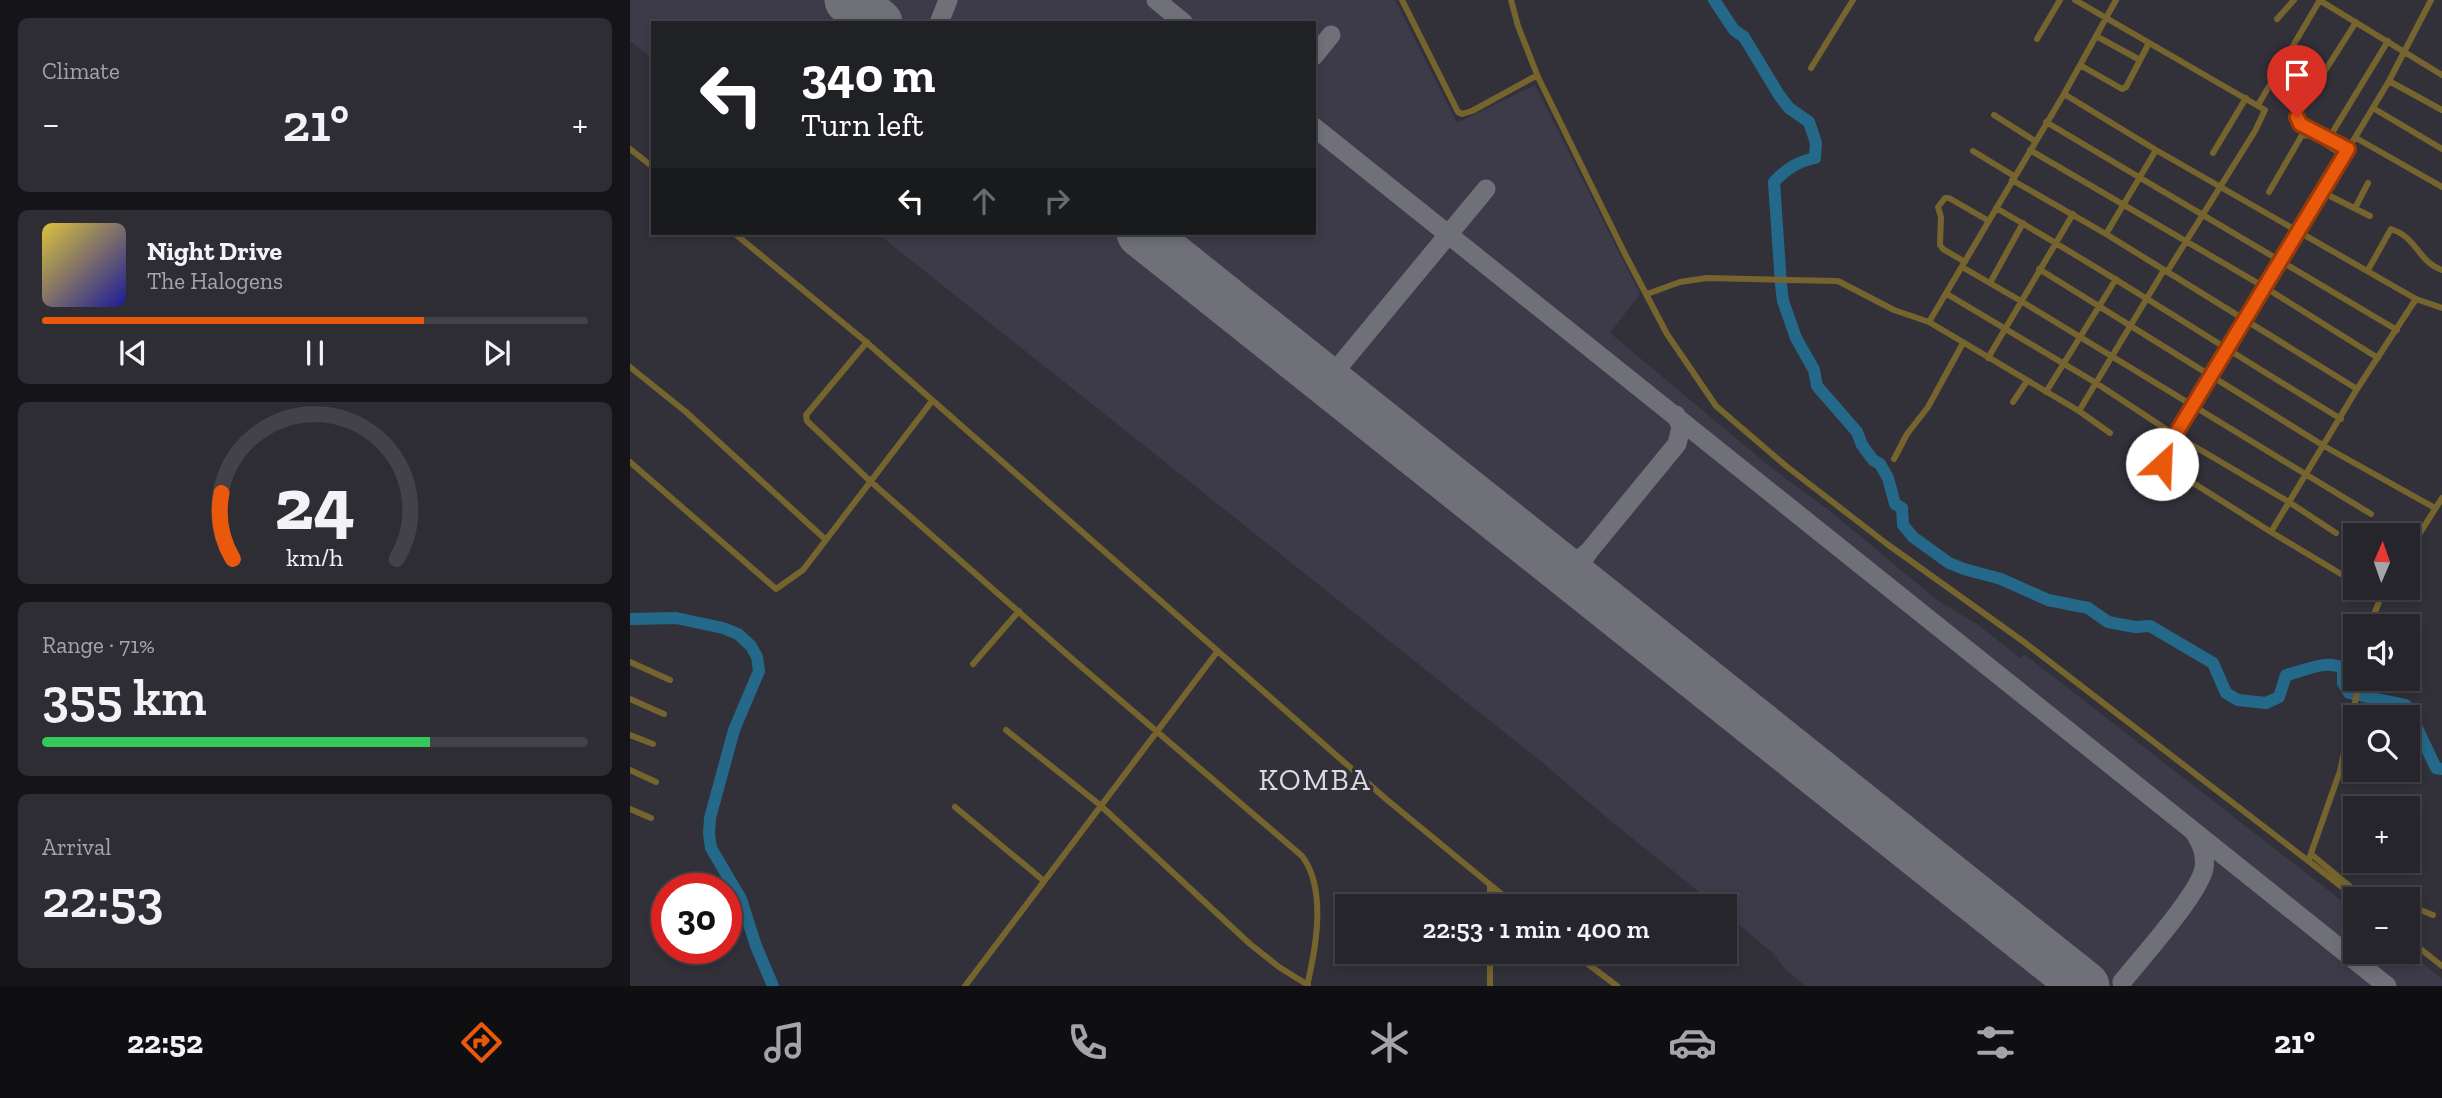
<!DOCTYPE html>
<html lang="en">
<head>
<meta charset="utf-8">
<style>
  :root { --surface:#26252c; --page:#2e2d34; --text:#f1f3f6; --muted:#a4a5a9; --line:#424248; --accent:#ea580c }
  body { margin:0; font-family:"Zilla Slab",serif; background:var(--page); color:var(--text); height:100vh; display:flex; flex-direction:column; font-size:26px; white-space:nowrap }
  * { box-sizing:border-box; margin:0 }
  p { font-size:23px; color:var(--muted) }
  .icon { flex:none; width:38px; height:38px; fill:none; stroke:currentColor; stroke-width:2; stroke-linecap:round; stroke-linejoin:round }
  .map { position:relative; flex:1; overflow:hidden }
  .drawer { display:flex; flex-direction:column; gap:18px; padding:18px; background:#151418; width:630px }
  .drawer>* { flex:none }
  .guide { position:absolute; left:21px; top:21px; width:665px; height:214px; border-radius:0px; box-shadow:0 4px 10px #0003,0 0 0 2px var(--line); background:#202124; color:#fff; overflow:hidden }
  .needle { width:46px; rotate:2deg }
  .buttons { position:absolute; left:1713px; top:523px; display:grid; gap:14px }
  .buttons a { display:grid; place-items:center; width:77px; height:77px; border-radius:0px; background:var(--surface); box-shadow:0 4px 10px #0003,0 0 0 2px var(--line); font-size:35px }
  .speed { position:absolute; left:21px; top:873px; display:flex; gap:14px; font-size:35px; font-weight:700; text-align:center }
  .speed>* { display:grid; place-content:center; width:91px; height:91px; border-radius:50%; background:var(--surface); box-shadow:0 4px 10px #0003,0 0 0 2px var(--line); line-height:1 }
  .speed .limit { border:10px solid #d22; background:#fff; color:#111 }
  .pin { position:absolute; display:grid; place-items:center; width:60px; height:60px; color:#fff; margin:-72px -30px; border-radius:50% 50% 50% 0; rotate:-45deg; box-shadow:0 0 7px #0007 }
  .pin .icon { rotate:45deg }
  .me { position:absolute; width:77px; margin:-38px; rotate:25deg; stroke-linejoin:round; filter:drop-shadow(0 0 5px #0008) }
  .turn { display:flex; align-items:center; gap:24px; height:147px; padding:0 35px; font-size:32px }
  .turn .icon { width:91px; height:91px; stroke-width:2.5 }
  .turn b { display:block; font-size:49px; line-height:60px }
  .lanes { display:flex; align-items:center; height:66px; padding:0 35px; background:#0003; justify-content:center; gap:35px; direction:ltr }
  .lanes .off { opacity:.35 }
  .big { font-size:52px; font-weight:600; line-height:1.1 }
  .drawer .widget { flex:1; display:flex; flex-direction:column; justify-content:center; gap:10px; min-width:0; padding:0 24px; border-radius:10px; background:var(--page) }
  .drawer .dial { align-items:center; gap:0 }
  .dial svg { height:182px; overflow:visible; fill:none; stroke:var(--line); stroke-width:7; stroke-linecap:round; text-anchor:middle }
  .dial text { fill:var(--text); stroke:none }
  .song { display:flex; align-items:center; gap:21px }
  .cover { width:84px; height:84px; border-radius:10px; background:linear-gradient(135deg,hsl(50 70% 55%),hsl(240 70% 35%)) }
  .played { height:7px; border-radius:4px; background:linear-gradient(90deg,var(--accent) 70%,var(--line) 70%) }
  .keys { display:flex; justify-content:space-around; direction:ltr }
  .heat { display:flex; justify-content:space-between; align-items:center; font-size:38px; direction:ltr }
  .charge { height:10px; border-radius:5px; background:linear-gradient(90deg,#34c759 71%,var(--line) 0) }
  .trip { position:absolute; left:705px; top:894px; width:402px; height:70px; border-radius:0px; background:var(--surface); box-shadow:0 4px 10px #0003,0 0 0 2px var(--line); font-weight:600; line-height:70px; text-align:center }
  .tab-bar { display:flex; height:112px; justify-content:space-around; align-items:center; background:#0f0f12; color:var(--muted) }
  .tab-bar .icon { width:49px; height:49px }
  .tab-bar .on { color:var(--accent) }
  .tab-bar b { font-size:32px; color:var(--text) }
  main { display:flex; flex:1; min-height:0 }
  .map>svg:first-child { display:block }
  .built { fill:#3d3b49 }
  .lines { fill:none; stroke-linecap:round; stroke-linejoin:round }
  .river { stroke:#24698a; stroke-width:12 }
  .taxiway { stroke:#707078; stroke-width:19 }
  .runway { stroke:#707078; stroke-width:49 }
  .minor { stroke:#76642f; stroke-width:6 }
  .route-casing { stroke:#983908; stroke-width:18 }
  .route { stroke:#ea580c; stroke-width:12 }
  .labels { text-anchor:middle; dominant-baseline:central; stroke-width:7; stroke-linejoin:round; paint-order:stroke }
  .quarter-label { font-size:30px; letter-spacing:2px; fill:#dbdae5; stroke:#32313a }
</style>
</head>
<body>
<main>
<section class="drawer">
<div class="widget"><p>Climate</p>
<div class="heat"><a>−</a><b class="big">21°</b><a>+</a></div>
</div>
<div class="widget">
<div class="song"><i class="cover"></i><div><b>Night Drive</b><p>The Halogens</p></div></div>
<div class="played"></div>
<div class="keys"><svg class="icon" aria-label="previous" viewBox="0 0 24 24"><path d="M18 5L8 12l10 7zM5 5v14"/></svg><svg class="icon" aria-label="pause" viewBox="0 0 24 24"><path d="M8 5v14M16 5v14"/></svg><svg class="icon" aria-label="next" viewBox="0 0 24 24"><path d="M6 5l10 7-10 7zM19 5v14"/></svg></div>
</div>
<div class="widget dial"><svg viewBox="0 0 100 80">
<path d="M14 69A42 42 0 1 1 86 69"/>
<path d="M14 69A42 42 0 0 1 9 40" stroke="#ea580c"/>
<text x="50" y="56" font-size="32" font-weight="700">24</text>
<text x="50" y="72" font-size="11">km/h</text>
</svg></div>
<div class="widget"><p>Range · 71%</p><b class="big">355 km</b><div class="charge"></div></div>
<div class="widget"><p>Arrival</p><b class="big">22:53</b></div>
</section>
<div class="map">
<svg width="1812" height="986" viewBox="0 0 1812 986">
  <rect width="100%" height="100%" fill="#32313a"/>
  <path class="built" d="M0,0H765L827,123L905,85L1010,294L980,333L1139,466L1200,511L1307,600L1347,624L1390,658L1394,654L1725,911L1726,952H1778L1812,979V986H1175L1154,968L1144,954L1096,914V906H1087L976,817L913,763L247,233H684V23H23V59L0,41Z"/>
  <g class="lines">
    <path class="river" d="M1084,0L1104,30L1114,37L1149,95L1159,108L1179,122L1186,143L1185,158C1167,162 1156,169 1144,182L1151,285L1153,301L1166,338L1184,370L1187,386L1227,432L1232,445L1243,460L1250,464L1258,478L1265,504L1272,508L1273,525L1283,537L1319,563L1334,569L1371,579L1418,600L1458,608L1478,622L1505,627L1520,626L1583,663L1596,693L1608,700L1636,703L1649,697L1656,675C1675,671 1695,659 1713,668V683L1719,693L1776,705L1806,768L1812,769
      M0,619L46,618L93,628L108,634L121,646L127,657L129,671L104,730L80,818L79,834L81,848L111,899L126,946L143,986"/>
    <path class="taxiway" d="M526,0L554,23
      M309,23L318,0
      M684,56L701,35
      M684,127L1757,986
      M513,233L526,236L537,233
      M542,233L540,242L548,262
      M697,381L856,189
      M900,543C922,559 937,574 960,550C944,571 951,580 967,597
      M960,550L1047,444L1051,427L1046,415
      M1492,982C1511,958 1570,893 1574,868C1576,855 1571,842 1564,832
      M1454,985L1456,986"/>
    <path class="runway" d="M219,0L248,23
      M511,233L1455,986"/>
    <path class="minor" d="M772,0L828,112L832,114L842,111L904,77H908
      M881,0L888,26L908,77L996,256L1037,334L1086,406L1156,466L1257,544L1394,642L1729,900
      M1445,0L1635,110L1625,131L1537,272
      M1689,0L1812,75
      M1647,19L1664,0
      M1466,36L1510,60
      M1407,39L1430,0
      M1450,65L1492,89L1496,87L1519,43
      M1181,68L1223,0
      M1759,81L1812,110
      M1434,94L1526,150L1786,299L1727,389L1641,532
      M1628,105L1690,0
      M1743,108L1812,149
      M1364,115L1405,141
      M1416,122L1767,330
      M1699,138L1758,41
      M1726,138L1812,187
      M0,149L23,167
      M1718,149L1670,124L1667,115L1726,22
      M1400,150L1636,288L1748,358
      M1343,151L1384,176
      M1583,153L1616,98
      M1382,180L1476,234L1727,389
      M1639,192L1672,135L1683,136L1714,156
      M1692,192L1740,216
      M1366,208C1483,275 1595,349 1711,419
      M1725,208L1738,183
      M104,233L235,341L756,799L886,906
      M1476,234L1526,150
      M1335,262L1313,249L1310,245L1311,217L1308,207L1315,198H1319L1359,221
      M1332,267L1391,301L1741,514
      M1409,269L1694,446L1805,508
      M1738,270L1761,229C1787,237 1789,263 1812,270
      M1360,283L1393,223
      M1017,294L1050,282L1077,278L1208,281L1264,310L1299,322L1449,411L1480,433
      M1317,294L1466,383L1545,435L1659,502L1706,533
      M1786,299L1812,308
      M1299,322L1434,94L1486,0
      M237,342L176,415L177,421L240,481L440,657L672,856C697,889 686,948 677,986
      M1358,358L1443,214
      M0,367L56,412L196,540
      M1416,392L1486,279
      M1383,402L1397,381
      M1449,411L1534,270
      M1264,459L1277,434L1298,407L1333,343
      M0,462L146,589L173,570L302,401
      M1778,552L1812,498
      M1726,583L1641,532L1530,462L1759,81L1801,0
      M1735,588L1750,597
      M1739,626L1755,588
      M0,662L40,680
      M343,664L389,611
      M0,699L34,714
      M376,730L470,805L620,944L649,967L678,985
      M0,735L23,744
      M0,770L26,782
      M325,807L414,881
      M0,809L21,818
      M1681,854L1734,898L1764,900
      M1679,859L1710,771L1730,679
      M860,885V906
      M1778,905L1803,915
      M1778,939L1812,966
      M942,952L987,986
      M335,986L587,652
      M860,986V952"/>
  </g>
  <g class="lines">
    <defs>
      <path id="route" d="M1532,464L1530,461L1545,435L1718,149L1670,124L1667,117"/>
    </defs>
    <use href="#route" class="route-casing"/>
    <use href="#route" class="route"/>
  </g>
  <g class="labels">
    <g class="quarter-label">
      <text x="685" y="780">KOMBA</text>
    </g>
  </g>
</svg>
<div class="buttons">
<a><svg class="needle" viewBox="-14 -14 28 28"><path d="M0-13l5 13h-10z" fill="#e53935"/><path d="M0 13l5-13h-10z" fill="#a4a5a9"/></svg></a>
<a><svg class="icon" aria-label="sound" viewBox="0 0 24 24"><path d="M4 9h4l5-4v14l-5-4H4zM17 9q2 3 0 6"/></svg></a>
<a><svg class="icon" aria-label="search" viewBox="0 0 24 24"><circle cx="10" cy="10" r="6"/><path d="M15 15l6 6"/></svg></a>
<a>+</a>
<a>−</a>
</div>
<div class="speed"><div class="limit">30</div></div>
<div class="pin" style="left:1667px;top:117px;background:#d93025"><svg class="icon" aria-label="arrive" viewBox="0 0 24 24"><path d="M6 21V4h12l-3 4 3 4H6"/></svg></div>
<svg class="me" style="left:1532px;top:464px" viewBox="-20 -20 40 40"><circle r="19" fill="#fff"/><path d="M0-13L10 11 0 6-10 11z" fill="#ea580c"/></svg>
<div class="trip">22:53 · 1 min · 400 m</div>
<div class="guide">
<div class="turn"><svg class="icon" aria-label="left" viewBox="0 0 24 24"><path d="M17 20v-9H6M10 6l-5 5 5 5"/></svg><div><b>340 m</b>Turn left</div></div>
<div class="lanes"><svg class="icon" aria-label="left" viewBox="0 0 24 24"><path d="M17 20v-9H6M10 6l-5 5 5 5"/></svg><svg class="icon off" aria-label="ahead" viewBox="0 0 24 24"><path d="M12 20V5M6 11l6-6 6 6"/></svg><svg class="icon off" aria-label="right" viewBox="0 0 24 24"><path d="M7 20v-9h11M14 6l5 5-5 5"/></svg></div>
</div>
</div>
</main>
<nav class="tab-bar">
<b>22:52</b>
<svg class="icon on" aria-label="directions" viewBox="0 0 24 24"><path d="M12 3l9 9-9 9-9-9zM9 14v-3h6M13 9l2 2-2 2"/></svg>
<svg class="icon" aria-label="music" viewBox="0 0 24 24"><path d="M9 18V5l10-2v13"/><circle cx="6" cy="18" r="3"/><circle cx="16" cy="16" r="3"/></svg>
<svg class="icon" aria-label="phone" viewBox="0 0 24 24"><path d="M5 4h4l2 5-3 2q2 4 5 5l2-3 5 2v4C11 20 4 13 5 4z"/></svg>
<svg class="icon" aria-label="climate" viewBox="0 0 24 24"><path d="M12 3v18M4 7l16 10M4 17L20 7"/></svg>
<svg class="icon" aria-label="car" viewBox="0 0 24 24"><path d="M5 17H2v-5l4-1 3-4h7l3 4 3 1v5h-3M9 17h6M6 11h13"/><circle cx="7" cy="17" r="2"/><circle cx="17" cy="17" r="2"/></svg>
<svg class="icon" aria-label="filters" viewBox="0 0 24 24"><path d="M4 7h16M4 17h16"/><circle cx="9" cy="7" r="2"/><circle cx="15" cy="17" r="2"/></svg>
<b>21°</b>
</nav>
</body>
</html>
